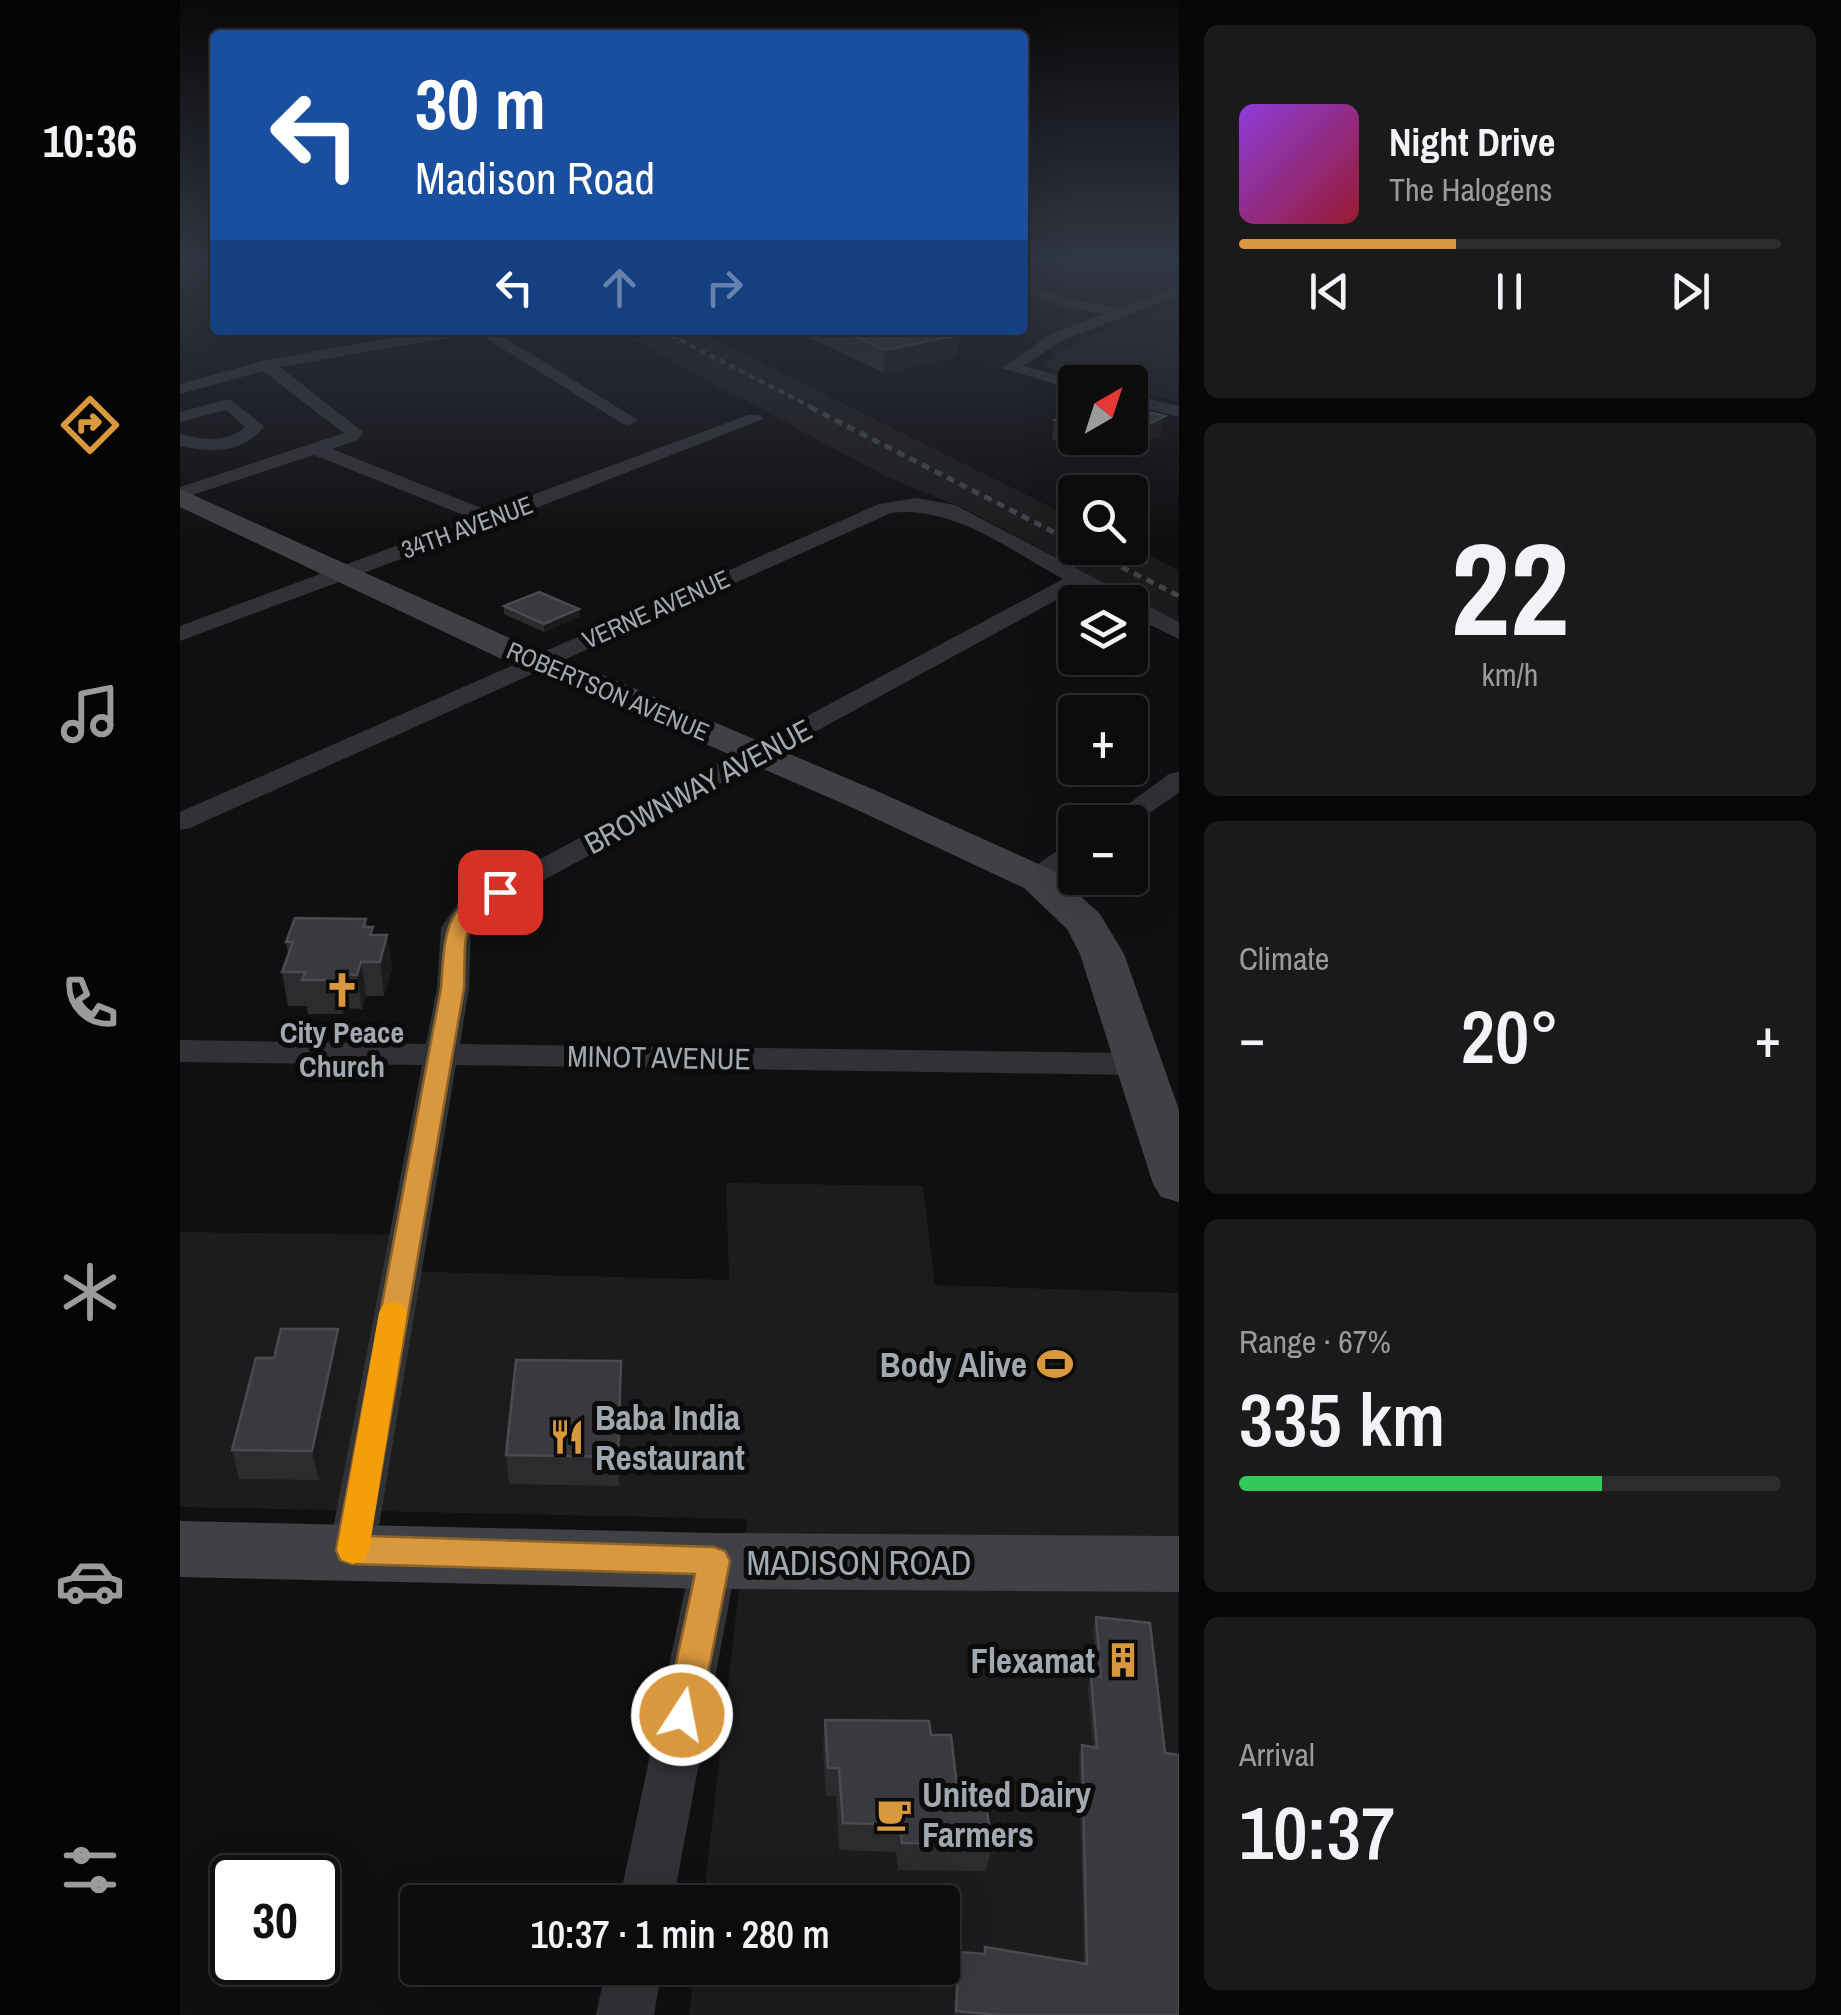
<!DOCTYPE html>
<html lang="en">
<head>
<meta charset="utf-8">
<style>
  :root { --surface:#0c0c0d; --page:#1a1a1b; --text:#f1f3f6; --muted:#9a9b9d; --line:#2c2c2e; --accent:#da983e }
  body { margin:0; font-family:"Archivo Narrow",sans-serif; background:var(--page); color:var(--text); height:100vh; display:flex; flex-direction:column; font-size:38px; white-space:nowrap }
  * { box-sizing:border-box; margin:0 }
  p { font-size:32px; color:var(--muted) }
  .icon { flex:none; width:55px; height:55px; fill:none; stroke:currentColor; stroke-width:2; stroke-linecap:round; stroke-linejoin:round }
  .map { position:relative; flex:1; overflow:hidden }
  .details { display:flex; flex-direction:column; gap:25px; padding:25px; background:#070707; width:662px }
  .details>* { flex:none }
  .banner { position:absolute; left:30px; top:30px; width:818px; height:305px; border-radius:10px; box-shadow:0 10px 40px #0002,0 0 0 2px var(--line); background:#1a4fa0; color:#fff; overflow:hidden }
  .needle { width:65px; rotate:39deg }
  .tools { position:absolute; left:878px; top:365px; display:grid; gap:20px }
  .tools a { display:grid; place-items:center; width:90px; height:90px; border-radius:10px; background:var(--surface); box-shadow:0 10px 40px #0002,0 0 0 2px var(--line); font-size:50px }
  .speed { position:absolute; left:30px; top:1855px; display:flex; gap:20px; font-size:50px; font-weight:700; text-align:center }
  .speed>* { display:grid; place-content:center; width:130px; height:130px; border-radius:50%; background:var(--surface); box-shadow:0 10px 40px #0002,0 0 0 2px var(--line); line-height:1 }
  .speed .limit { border:5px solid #111; border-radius:15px; background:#fff; color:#111 }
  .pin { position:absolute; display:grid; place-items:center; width:85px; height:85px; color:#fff; margin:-42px; border-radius:20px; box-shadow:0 5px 15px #0006 }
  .me { position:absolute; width:110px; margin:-55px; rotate:11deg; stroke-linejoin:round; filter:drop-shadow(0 0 8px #0008) }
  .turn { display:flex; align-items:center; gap:35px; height:210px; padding:0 40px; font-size:45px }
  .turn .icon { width:130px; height:130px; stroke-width:2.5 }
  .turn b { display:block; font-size:70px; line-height:85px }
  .lanes { display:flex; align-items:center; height:95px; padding:0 40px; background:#0003; justify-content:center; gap:50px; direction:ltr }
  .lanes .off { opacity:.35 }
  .big { font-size:75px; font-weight:600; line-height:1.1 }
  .details .card { flex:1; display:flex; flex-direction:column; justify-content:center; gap:15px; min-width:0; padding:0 35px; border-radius:15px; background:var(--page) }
  .details .dial { align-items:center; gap:0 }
  .dial b { font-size:130px; line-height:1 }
  .song { display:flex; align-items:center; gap:30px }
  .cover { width:120px; height:120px; border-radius:15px; background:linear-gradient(135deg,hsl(270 70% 55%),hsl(350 70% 35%)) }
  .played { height:10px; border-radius:5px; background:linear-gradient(90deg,var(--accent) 40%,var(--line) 40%) }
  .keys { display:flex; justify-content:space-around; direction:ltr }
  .heat { display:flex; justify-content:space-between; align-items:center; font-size:55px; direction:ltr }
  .charge { height:15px; border-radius:8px; background:linear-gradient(90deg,#34c759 67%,var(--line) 0) }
  .trip { position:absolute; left:220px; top:1885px; width:560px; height:100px; border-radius:10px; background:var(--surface); box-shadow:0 10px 40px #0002,0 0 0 2px var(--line); font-weight:600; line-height:100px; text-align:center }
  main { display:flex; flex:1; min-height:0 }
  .tab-bar { display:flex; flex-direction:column; width:180px; justify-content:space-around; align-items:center; background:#050505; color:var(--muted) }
  .tab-bar .icon { width:70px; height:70px }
  .tab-bar .active { color:var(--accent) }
  .tab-bar b { font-size:45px; color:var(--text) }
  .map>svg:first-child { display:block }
  .built { fill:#1c1c1d }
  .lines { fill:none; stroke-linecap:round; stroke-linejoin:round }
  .street { fill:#313235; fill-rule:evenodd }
  .secondary { fill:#3f4145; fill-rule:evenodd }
  .rail-far1 { stroke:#44464a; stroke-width:4; stroke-dasharray:6 5; stroke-linecap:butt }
  .rail { stroke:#44464a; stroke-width:5; stroke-dasharray:8 6; stroke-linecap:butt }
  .wall { fill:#2c2c2f }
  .shaded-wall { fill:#1b1b1d }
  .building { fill:#393a3d; stroke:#494b4f; stroke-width:2.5 }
  .route { fill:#da983e; stroke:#8e6328; stroke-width:2.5 }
  .slow { fill:#f59e0b }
  .labels { text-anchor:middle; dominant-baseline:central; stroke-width:10; stroke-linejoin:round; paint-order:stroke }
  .far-street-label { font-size:25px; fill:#a2a8b0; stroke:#0b0b0c }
  .street-label { font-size:30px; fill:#a2a8b0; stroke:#0b0b0c }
  .poi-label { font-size:30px; font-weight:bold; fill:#a2a8b0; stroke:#0b0b0c }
  .near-poi-label { font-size:35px; font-weight:bold; fill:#a2a8b0; stroke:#0b0b0c; text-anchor:end }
  .near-street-label { font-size:35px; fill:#a2a8b0; stroke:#0b0b0c }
</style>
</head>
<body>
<main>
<nav class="tab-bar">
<b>10:36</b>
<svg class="icon active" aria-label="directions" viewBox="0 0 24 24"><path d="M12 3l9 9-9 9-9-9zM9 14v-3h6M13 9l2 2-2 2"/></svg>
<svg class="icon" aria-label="music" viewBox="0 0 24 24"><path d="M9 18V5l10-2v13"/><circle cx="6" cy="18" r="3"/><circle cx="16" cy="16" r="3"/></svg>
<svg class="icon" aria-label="phone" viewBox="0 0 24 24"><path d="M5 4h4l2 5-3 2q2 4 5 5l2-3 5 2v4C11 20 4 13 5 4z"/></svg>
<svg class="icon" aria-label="climate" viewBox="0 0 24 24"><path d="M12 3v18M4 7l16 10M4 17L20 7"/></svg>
<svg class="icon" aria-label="car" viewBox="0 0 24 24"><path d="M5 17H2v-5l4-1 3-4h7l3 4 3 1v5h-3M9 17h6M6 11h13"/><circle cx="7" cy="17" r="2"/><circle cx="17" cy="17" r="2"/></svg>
<svg class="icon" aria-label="filters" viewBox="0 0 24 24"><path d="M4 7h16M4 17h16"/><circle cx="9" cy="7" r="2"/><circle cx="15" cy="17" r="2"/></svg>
</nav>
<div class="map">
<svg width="999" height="2015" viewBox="0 0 999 2015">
  <rect width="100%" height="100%" fill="#101011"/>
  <path class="built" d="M998,303V402L950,389V382H924L860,366L899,341Z
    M435,330H515L895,519V548L950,546L998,570V622L785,509L705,476Z
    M546,1183L743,1186L755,1285L998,1293V2015H509L515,1968H762V1902H523L567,1519L0,1507V1232L223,1235L215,1271L549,1280Z"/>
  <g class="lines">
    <path class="street" d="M842,282L890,299L940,308L999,286V295L881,341L843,366L901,381L895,382V390L822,368L869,335L923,314L882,306L842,291Z
      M257,330H292L284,335L100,367L183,432L178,440L152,449L309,511L568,415H580L583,419L318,523L0,641V626L291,518L134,455L0,499V487L164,433L83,371L0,394V384L86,360Z
      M293,330H312L458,420L449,425L443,424Z
      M950,394L999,406V417L950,404Z
      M49,399L84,426C64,454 31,453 0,446V434C23,440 47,443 65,427L46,410L0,422V412Z
      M736,498L775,505L999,622V639L950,615V602H928L900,587L300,915L291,928L289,988L280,1044L957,1053L969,1056L974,1064L969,1072L957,1075L276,1065L195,1550L188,1564L172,1570L156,1564L149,1550L242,1065L0,1062V1040L246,1044L257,988L261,928L278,903L883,579C829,550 773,505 711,513L10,828L0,830V812L699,504Z
      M999,772V793L950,826V822H924L989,774Z
      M895,844V866L868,885H848L843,879C855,864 877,849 895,844Z
      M534,1541L550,1547L557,1561L493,1902H439L511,1561L518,1547Z
      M426,1968H482L474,2015H416Z"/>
    <path class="secondary" d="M0,489L369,656L411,670L697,791L872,870L920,914L944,954L999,1110V1202L981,1197L973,1184L900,954L887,929L844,888L671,807L387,684L345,670L0,507Z
      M0,1521L534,1533L999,1536V1592L534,1589L0,1577Z"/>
    <path class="rail-far1" d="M481,330L635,409"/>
    <path class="rail" d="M630,407L895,543
      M904,548L999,596"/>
  </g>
  <path class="wall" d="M612,330H767L779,335L777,357L703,372Z
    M895,411V438H950L981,435L937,457L872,439L875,420Z
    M324,606L399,609L400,617L364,632L324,614Z
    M186,919L187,927L194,935H207L212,969L204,996H186L182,1009L165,1008L163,1014H128L127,1006H108L102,972L108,955L106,942Z
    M94,1358H163L139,1480L59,1479L52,1450Z
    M442,1390L439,1486L329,1484L326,1455Z
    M916,1617L999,2015H774L777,1961L779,1952L803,1954L805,1947L904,1963L899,1756L902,1745L913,1747L908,1687L911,1676L917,1677L913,1627Z
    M645,1720L751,1735L779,1805L812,1844L806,1871L718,1870L716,1852L659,1850L656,1796H646L643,1748Z"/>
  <path class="shaded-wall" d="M779,335L777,357L703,372L705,350Z
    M985,416L981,435L937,457L940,438H950V433Z
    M399,609L400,617L364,632V624Z
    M207,935L212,969L204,996L200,962Z
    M181,962L186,996L182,1009L177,975Z
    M160,974L165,1008L163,1014L158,980Z
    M158,1329L163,1358L139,1480L132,1451Z
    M441,1361L442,1390L439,1486L438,1457Z"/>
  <path class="building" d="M660,330H766L779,335L705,350Z
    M950,407L985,416L950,433Z
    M895,411V425L875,420Z
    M359,592L399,609L364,624L324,606Z
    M115,918L186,919L183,927H193L190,935H207L200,962H181L177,975L160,974L158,980H122L125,972H102L113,942H106Z
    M101,1329H158L132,1451L52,1450L76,1358H94Z
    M336,1360L441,1361L438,1457L326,1455Z
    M916,1617L970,1623L985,1753L999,1755V2015H819L776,2011L779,1952L805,1954V1947L907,1964L902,1745L917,1748L911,1676L921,1677Z
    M645,1720L749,1721L751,1735H771L779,1805H806L812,1844L722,1843L720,1825L663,1823L659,1768H648Z"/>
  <linearGradient id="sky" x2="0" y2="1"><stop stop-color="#090909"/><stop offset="0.48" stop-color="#313743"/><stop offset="1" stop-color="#313743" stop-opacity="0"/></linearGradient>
  <rect width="999" height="540" fill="url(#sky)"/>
  <path class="route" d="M320,886L331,892L328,896C277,924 286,934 284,988L190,1536L534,1547L545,1551L550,1561L520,1715L515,1727L502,1732L490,1727L485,1715L515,1574L172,1564L160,1560L156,1550L261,988C265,937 262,901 320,886Z"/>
  <path class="slow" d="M213,1302L223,1305L227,1313L189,1550L185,1560L173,1564L162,1560L157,1550L199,1313L203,1305Z"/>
  <defs>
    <symbol id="church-bare" viewBox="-9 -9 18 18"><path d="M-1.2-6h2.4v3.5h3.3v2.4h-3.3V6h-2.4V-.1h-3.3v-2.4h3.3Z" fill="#da983e" stroke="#0b0b0c" stroke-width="2.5" paint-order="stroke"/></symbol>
    <symbol id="stadium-bare" viewBox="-9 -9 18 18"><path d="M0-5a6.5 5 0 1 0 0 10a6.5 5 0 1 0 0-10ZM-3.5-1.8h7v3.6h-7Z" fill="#da983e" stroke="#0b0b0c" stroke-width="2.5" paint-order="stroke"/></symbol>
    <symbol id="restaurant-bare" viewBox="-9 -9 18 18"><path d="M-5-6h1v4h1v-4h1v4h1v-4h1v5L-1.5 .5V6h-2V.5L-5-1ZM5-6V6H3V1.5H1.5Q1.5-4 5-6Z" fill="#da983e" stroke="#0b0b0c" stroke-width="2.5" paint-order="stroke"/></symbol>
    <symbol id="building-bare" viewBox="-9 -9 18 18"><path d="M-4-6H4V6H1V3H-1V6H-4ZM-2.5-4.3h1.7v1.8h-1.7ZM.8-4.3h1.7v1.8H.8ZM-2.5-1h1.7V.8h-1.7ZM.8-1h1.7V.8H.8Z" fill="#da983e" stroke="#0b0b0c" stroke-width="2.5" paint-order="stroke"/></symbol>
    <symbol id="cafe-bare" viewBox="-9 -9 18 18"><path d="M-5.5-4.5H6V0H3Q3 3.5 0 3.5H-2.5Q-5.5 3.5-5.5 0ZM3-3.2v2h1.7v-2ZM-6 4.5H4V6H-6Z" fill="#da983e" stroke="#0b0b0c" stroke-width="2.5" paint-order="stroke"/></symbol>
  </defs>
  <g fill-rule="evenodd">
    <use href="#church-bare" x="137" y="965" width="50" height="50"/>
    <use href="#stadium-bare" x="850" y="1339" width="50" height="50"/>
    <use href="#restaurant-bare" x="362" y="1412" width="50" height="50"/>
    <use href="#building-bare" x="918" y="1635" width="50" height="50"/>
    <use href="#cafe-bare" x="689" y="1789" width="50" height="50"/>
  </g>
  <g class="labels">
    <g class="far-street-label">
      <text transform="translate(287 527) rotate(-20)">34TH AVENUE</text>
      <text transform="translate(476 609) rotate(-24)">VERNE AVENUE</text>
      <text transform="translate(428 691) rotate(23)">ROBERTSON AVENUE</text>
    </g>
    <g class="street-label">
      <text transform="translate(518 786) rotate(-28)">BROWNWAY AVENUE</text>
      <text transform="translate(479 1057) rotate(1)">MINOT AVENUE</text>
    </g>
    <g class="poi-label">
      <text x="162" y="1032">City Peace<tspan x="162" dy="34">Church</tspan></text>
    </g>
    <g class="near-poi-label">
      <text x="847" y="1364">Body Alive</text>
      <text x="415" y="1417" text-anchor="start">Baba India<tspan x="415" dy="40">Restaurant</tspan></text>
      <text x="915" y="1660">Flexamat</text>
      <text x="742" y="1794" text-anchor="start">United Dairy<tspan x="742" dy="40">Farmers</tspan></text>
    </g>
    <g class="near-street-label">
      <text x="679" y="1562">MADISON ROAD</text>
    </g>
  </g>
</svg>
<div class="tools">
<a><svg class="needle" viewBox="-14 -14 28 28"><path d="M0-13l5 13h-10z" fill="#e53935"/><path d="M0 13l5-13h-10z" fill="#9a9b9d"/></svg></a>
<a><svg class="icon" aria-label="search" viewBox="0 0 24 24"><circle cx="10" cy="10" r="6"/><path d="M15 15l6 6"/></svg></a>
<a><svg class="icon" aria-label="layers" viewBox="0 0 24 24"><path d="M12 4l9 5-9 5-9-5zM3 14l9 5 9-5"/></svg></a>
<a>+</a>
<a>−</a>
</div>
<div class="speed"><div class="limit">30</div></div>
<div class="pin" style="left:320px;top:892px;background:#d93025"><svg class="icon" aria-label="arrive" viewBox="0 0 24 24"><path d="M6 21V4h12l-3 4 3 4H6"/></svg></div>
<svg class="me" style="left:502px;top:1715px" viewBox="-20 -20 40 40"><circle r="17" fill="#da983e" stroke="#fff" stroke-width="3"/><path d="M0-11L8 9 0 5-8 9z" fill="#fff"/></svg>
<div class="trip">10:37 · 1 min · 280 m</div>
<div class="banner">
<div class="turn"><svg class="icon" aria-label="left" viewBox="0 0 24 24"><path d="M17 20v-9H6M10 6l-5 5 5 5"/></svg><div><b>30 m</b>Madison Road</div></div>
<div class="lanes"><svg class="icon" aria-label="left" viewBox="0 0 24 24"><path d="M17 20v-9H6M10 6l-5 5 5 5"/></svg><svg class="icon off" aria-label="ahead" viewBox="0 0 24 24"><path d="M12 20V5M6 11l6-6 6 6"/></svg><svg class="icon off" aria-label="right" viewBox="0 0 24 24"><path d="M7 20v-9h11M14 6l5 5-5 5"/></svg></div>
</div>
</div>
<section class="details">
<div class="card">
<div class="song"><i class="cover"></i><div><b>Night Drive</b><p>The Halogens</p></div></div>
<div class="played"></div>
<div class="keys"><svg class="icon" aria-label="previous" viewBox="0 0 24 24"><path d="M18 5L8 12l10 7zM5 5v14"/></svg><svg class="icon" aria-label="pause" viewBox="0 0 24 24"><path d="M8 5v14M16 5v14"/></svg><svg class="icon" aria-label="next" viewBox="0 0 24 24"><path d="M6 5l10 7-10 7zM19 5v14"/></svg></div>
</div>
<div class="card dial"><b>22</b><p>km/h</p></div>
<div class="card"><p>Climate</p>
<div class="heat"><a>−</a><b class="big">20°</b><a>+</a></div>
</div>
<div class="card"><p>Range · 67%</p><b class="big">335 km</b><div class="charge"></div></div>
<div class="card"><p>Arrival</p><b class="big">10:37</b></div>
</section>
</main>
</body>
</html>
